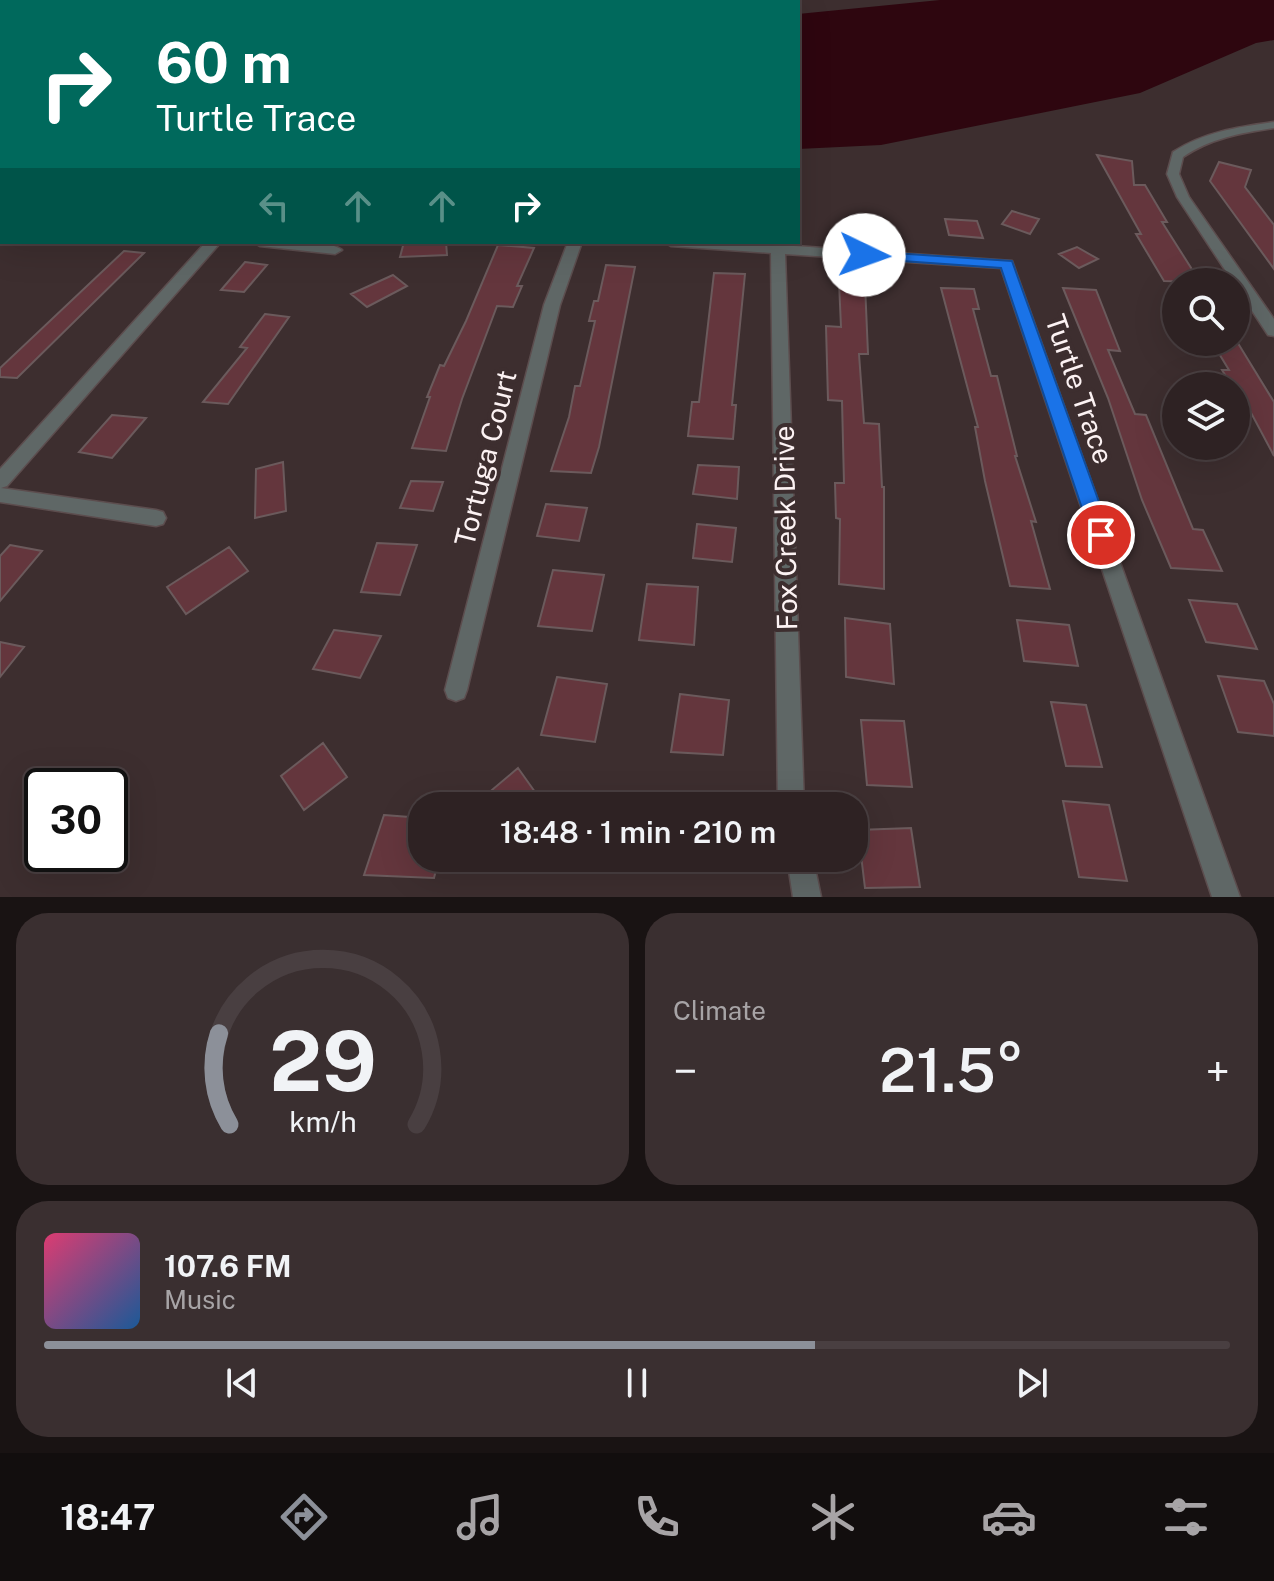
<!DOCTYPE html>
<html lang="en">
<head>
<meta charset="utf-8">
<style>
  :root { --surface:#2e2223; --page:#3a2f30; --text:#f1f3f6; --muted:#a7a4a6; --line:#493f41; --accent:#8c9099 }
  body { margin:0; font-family:"Public Sans",sans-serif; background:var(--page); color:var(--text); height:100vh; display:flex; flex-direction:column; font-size:30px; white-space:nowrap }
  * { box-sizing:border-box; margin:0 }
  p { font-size:26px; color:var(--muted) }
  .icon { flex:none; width:44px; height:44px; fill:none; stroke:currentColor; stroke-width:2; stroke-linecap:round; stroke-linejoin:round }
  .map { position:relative; height:897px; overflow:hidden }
  .sheet { display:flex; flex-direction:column; gap:16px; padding:16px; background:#191313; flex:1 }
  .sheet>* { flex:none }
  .guide { position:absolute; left:0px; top:0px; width:800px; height:244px; box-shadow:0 8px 32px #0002,0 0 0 2px var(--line); background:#00695c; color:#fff; overflow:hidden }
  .tools { position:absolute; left:1162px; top:268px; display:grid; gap:16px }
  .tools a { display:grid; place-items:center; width:88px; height:88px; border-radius:50%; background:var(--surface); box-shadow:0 8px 32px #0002,0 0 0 2px var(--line); font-size:40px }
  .speed { position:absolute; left:24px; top:768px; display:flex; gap:16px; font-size:40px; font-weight:700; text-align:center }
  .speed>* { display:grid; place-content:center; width:104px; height:104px; border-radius:50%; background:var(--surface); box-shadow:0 8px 32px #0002,0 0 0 2px var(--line); line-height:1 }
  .speed .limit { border:4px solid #111; border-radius:12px; background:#fff; color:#111 }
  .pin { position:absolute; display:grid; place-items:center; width:68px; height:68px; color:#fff; margin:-34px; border:4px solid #fff; border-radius:50%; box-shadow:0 2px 8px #0007 }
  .me { position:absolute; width:88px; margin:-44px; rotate:93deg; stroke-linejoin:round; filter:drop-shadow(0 0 6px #0008) }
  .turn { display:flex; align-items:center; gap:28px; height:168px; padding:0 24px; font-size:36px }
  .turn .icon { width:104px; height:104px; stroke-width:2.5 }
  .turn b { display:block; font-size:56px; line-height:68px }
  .lanes { display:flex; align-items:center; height:76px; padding:0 24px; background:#0003; justify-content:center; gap:40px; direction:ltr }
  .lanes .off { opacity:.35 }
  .big { font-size:60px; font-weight:600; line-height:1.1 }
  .sheet .card { flex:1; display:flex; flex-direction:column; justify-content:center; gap:12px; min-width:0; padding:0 28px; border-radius:32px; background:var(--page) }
  .sheet .dial { align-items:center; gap:0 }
  .dial svg { height:208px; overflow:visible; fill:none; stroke:var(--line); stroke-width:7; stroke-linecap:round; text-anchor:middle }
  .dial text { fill:var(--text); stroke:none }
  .song { display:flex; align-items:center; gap:24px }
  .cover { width:96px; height:96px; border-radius:12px; background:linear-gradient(135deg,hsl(340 70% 55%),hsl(210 70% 35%)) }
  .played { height:8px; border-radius:4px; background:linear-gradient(90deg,var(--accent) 65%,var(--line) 65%) }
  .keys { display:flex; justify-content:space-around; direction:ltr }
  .heat { display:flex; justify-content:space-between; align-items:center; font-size:44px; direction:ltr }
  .sheet .tiles { flex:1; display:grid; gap:16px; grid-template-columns:1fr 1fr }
  .card:last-child { grid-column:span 2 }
  .trip { position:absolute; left:408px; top:792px; width:460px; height:80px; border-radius:32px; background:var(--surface); box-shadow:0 8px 32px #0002,0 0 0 2px var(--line); font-weight:600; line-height:80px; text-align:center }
  .menu { display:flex; height:128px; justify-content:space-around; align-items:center; background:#120e0e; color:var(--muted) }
  .menu .icon { width:56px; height:56px }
  .menu .current { color:var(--accent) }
  .menu b { font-size:36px; color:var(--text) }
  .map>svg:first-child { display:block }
  .water { fill:#2e060f }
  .building { fill:#64363d; stroke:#6b5a5c; stroke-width:2 }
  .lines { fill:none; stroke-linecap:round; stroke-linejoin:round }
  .minor-casing { stroke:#5c4d4e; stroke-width:3 }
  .minor { fill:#5f6766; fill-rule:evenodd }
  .route { fill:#1a73e8; stroke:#114b97; stroke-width:2 }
  .labels { text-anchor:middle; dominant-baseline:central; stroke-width:8; stroke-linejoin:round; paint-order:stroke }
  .street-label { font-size:28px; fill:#fcf2f3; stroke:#3d2e2f }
</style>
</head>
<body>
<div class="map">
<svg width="1274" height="897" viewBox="0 0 1274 897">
  <rect width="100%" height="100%" fill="#3d2e2f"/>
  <path class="water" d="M940,0H1274V40L1256,43L1140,93L881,145L798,149V14Z"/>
  <path class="building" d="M1097,155L1132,161L1134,185H1145L1167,222H1162L1200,282L1164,281L1136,234H1141Z
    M1219,162L1251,170L1245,187L1274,225V269L1210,181Z
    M1012,211L1039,219L1030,234L1002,224Z
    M945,219L977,221L983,238L949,235Z
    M851,220L880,221L881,237L853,235Z
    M404,242H446L447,255L400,257Z
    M498,245L534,248L517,286H522L513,307L497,306L462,399L446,451L412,448L430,397H427L440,365L444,366L466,321Z
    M1077,247L1098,259L1079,268L1059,254Z
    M124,251L144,253L17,378L0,377V368Z
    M245,262L267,265L244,292L221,290Z
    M606,265L635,267L599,447L591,473L551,471L569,417L575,386H580L595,321H589L594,301H598Z
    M714,273L745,274L732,405H736L733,439L688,436L692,402H699Z
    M393,275L407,286L367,307L351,294Z
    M839,282L865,284L868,354H859L864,423L879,424L882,487H884V589L839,584L840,519L836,518L835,483H844L842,401L828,400L826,326L841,327Z
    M941,288L974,289L979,309H973L991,376H997L1017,456H1015L1036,522L1031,521L1050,589L1010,586L985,481L975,427H978Z
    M1063,288L1096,290L1120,351L1108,350L1135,414L1146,415L1193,529L1203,530L1222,571L1171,568L1142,500L1108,398Z
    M265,314L289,317L228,404L203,402L247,348L240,347Z
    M1236,340L1274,402V456L1240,392H1236V386H1232L1222,370H1229L1212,342Z
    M112,415L146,418L112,458L79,452Z
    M283,462L286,511L255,518L256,469Z
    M698,465L739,467L737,499L693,494Z
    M411,481L443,482L433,511L400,508Z
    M546,504L587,508L579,541L537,536Z
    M697,524L736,528L732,562L693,558Z
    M377,543L417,545L400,595L361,592Z
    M10,545L42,551L0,601V556Z
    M229,547L248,571L186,614L167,587Z
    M553,570L604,575L592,631L538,626Z
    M647,584L698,587L694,645L639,640Z
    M1189,600L1237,604L1257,649L1206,642Z
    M845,618L890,624L894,684L846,677Z
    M1017,620L1069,625L1078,666L1024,661Z
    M334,630L381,636L360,678L313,669Z
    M0,642L24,647L0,677Z
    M1218,676L1264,681L1274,704V736L1238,732Z
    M557,677L607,684L595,742L541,735Z
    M680,694L729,700L723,755L671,752Z
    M1051,702L1086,705L1102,767L1066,766Z
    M861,720L904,721L912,787L867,785Z
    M323,743L347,777L304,810L281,776Z
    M518,768L545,806H473Z
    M1063,801L1109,805L1127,881L1079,877Z
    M384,815L422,818V858H439L434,878L364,875Z
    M911,828L920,887L865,888L858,830Z"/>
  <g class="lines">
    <defs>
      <path id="minor" d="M452,0H466L467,2H453Z
        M1274,122V128C1241,133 1211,138 1183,157L1179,174L1189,197L1274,319V336L1268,335L1177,197L1167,174L1173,152C1204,132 1238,127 1274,122Z
        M206,242H221L7,486L1,488L156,510L163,512L166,518L163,524L156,526L0,502V469Z
        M253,242C275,242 326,238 342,250L335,254L260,246Z
        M568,242H582L560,305L467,690L464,698L456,701L448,698L445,690L544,305Z
        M664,242H735L1012,261L1240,897H1212L1001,268L785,254L804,806H778L771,253L671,246Z
        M787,858H813L821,897H793Z"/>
    </defs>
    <use href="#minor" class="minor-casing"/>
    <use href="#minor" class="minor"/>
  </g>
  <path class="route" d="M864,251L1012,261L1111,535L1108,541H1094L1091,535L1001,268L859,258V252Z"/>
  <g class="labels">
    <g class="street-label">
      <text transform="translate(1080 389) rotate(71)">Turtle Trace</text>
      <text transform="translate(485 458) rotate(-76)">Tortuga Court</text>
      <text transform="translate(785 528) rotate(-91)">Fox Creek Drive</text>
    </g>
  </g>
</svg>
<div class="tools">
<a><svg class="icon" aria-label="search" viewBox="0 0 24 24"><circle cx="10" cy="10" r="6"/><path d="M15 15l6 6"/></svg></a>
<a><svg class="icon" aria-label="layers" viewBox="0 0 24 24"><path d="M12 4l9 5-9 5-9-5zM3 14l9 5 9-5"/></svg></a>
</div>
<div class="speed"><div class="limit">30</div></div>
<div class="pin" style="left:1101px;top:535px;background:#d93025"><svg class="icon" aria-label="arrive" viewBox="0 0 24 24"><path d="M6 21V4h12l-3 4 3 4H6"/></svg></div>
<svg class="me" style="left:864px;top:255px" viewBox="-20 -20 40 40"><circle r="19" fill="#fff"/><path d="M0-13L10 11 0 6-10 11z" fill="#1a73e8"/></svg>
<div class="trip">18:48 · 1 min · 210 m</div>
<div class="guide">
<div class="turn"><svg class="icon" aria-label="right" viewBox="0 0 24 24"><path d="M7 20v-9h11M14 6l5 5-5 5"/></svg><div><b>60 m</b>Turtle Trace</div></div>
<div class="lanes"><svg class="icon off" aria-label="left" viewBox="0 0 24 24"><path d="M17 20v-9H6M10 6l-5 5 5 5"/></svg><svg class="icon off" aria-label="ahead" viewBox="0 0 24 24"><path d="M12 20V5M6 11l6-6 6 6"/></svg><svg class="icon off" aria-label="ahead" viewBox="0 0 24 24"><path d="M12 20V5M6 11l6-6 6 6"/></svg><svg class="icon" aria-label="right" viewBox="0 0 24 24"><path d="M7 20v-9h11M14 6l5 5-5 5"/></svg></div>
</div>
</div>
<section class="sheet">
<div class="tiles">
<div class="card dial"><svg viewBox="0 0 100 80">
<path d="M14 69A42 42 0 1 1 86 69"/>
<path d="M14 69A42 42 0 0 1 10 34" stroke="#8c9099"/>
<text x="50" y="56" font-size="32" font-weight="700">29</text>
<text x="50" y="72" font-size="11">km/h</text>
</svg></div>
<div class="card"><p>Climate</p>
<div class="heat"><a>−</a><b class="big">21.5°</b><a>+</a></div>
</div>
<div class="card">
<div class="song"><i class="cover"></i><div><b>107.6 FM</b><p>Music</p></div></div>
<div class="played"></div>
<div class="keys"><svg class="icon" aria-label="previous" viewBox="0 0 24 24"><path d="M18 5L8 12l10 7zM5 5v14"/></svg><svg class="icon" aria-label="pause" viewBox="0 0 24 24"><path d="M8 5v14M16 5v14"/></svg><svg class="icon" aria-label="next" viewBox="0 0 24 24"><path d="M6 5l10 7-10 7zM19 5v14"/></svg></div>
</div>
</div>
</section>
<nav class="menu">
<b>18:47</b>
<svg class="icon current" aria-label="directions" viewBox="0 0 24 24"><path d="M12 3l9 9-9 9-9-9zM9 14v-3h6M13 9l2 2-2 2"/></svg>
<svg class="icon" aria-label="music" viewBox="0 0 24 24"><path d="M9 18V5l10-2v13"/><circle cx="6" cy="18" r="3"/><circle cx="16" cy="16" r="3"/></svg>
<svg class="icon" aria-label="phone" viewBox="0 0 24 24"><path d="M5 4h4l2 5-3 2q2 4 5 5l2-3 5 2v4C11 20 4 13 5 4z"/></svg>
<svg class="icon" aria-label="climate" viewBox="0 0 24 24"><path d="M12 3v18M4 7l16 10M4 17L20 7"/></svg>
<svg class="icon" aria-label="car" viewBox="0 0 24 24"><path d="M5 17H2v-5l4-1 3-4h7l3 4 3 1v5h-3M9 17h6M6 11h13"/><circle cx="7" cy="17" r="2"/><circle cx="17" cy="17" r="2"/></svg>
<svg class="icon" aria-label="filters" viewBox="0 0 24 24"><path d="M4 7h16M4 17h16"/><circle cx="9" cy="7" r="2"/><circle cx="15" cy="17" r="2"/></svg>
</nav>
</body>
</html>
